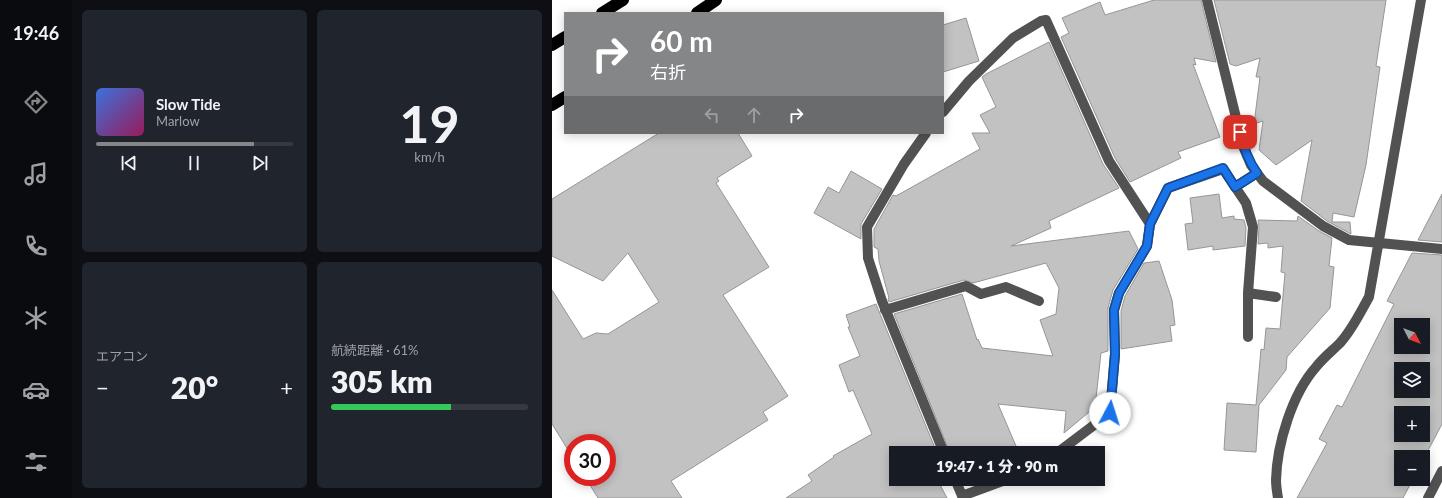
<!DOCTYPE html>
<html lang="ja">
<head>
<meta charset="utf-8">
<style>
  :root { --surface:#171b24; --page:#20242c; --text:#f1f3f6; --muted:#9ea1a6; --line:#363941; --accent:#858687 }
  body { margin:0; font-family:Lato,"Noto Sans JP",sans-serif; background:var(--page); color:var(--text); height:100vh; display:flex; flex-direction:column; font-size:15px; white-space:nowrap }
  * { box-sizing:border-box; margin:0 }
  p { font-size:13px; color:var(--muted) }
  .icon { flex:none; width:22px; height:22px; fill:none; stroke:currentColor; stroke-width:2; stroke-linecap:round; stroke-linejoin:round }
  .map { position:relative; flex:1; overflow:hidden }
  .side { display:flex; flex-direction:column; gap:10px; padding:10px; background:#0d0f14; width:480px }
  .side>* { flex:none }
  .banner { position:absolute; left:12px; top:12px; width:380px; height:122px; border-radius:0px; box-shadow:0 2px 10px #0003; background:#858687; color:#fff; overflow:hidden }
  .needle { width:26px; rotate:132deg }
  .fabs { position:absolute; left:842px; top:318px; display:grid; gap:8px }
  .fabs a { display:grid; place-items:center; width:36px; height:36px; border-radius:0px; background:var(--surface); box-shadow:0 2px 10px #0003; font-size:20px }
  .speed { position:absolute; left:12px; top:434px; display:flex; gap:8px; font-size:20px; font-weight:700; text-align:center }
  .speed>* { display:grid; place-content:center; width:52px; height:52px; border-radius:50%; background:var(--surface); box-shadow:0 2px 10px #0003; line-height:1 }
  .speed .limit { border:6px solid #d22; background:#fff; color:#111 }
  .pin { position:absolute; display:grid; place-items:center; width:34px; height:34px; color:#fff; margin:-17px; border-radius:8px; box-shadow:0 2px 6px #0006 }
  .me { position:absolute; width:44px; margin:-22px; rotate:5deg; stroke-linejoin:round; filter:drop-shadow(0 0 3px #0008) }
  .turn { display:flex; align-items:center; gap:14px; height:84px; padding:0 20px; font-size:18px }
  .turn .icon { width:52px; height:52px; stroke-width:2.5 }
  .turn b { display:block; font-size:28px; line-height:34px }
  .lanes { display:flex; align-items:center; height:38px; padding:0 20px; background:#0003; justify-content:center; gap:20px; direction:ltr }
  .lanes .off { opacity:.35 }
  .big { font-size:30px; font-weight:800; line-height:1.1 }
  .side .card { flex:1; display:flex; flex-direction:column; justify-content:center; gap:6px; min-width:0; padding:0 14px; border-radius:6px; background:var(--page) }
  .side .dial { align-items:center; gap:0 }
  .dial b { font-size:52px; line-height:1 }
  .song { display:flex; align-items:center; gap:12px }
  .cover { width:48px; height:48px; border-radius:6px; background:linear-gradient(135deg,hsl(220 70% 55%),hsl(330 70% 35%)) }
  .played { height:4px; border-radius:2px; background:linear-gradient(90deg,var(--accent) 80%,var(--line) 80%) }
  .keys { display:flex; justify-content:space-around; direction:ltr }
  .heat { display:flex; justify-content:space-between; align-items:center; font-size:22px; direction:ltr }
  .charge { height:6px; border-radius:3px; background:linear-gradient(90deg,#34c759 61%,var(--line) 0) }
  .side .tiles { flex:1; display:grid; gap:10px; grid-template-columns:repeat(2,1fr) }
  .trip { position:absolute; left:337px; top:446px; width:216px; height:40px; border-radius:0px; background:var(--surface); box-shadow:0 2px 10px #0003; font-weight:800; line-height:40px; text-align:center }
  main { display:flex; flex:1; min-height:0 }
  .dock { display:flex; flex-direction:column; width:72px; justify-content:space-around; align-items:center; background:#090b0e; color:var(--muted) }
  .dock .icon { width:28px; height:28px }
  .dock .selected { color:var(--accent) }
  .dock b { font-size:18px; color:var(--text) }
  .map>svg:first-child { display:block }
  .building { fill:#c2c2c2; stroke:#969696; fill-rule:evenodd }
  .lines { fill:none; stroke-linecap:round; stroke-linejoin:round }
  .minor { stroke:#525252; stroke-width:10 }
  .highway { stroke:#000; stroke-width:12 }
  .route-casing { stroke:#114b97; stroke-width:10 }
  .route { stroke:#1a73e8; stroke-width:7 }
</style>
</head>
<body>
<main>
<nav class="dock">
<b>19:46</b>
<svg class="icon selected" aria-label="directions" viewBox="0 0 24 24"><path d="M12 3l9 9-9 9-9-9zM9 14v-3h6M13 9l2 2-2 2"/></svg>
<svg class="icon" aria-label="music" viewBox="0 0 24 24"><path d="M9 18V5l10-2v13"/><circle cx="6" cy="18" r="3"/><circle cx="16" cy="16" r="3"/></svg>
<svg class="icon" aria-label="phone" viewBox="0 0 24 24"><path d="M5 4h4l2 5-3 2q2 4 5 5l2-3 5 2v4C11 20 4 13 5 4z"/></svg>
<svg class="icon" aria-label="climate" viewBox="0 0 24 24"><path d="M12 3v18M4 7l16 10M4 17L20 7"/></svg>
<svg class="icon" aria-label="car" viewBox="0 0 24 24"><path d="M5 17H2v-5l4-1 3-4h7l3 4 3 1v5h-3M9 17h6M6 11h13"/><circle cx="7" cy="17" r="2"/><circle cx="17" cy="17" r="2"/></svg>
<svg class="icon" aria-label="filters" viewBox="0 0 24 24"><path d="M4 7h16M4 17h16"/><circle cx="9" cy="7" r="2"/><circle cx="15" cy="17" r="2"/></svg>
</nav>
<section class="side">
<div class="tiles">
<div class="card">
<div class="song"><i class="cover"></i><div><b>Slow Tide</b><p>Marlow</p></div></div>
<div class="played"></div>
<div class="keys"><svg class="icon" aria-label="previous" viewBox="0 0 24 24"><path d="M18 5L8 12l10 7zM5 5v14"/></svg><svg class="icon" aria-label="pause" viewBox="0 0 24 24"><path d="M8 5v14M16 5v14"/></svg><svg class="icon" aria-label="next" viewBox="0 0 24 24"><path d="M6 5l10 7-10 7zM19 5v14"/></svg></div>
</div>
<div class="card dial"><b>19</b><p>km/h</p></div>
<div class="card"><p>エアコン</p>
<div class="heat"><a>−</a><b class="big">20°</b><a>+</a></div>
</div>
<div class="card"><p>航続距離 · 61%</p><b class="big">305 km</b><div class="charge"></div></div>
</div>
</section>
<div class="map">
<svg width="890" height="498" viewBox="0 0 890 498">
  <rect width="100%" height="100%" fill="#fff"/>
  <path class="building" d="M602,0H649L664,62L642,58L644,65L641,64L668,137L626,152L629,158L578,182L563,158L509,37L517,33L510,18L548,2L553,15Z
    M662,0H834L824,66L828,67L814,165L802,217L781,213L780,222H798L799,234L775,221L749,201L760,140L724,165L707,150L711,121L702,124L708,77H704L708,58L684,66L678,64Z
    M414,18L427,61L391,72V25Z
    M497,42L551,164L567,188L497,221L499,228L459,246L577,231L586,249L561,290L556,308V351L549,353L543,407L512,433L514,411L446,404L467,453H398L342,314L410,294L425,340L426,339L430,348L501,356L488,320L504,314L507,288L494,263L421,283L412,280L337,302L336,299L337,298L327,261L326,249L322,247V229L341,195L344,196L428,149L420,133H438L428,115L444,107L430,77L434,74Z
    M107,133H186L200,156L165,178L167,181L164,183L217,267L171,295L236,396L211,412L216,420L119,481L130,498H46L33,477H55V443H21V458L0,424V290L31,339L44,333L56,334L107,302L76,253L51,281L0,256V199Z
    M299,171L330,189L309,224V239L262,213L276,187L287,193Z
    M667,194L670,218L682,216V219L692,220L694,228L693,246L661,250V246L636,250L633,224L641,223L638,198Z
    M890,194V242L866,240Z
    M746,216L767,231L780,238L777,266L782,267L778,308L735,357L734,370L707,405L704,452L672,450L675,403L704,405L709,349L712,350L714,328L728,329L733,273L729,272L731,246L716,248V243L706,244L707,227L706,220L745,221Z
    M860,253L890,255V424L871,460V457H849V479H861L851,498H745L775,443L767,439L785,405L790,407L842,304L835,301ZM849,325H871V347H849ZM849,369H871V391H849ZM849,413H871V435H849Z
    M607,261L620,300L623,325L618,326L620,341L569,349V311L573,296L592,263Z
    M324,304L385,453H344V479H385L395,498H234L260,481L256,475L282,457L281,456L320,434L301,390L297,392L287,365L308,356L296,327H298L294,315Z"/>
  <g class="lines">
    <path class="minor" d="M655,0L691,146L699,165L711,181L771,226L797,240L890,249
      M391,112L417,81L461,38L489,21L494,20L557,161L598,224
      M374,133L352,164L315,227L316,258L330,301L392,453
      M683,187L705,173
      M696,293L724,297
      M333,310L414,286L429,294L454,287L487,301
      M505,453L558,413L563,354L562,310L567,293L595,246L598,224L616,188L671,169L694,203L701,227L696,293V337
      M403,479L411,498
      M410,496L456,479
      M726,498C725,492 724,486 724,480C725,444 740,394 764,367C771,358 780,351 788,343C800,330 808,313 817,297L869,0
      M876,498L890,471"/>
    <path class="highway" d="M50,13L71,0
      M145,13L164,0
      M0,45L13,37
      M0,105L13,97"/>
  </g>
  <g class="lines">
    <defs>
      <path id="route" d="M558,413L563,354L562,310L567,293L595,246L598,224L616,188L671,168L683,187L705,173C696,160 691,146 688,132"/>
    </defs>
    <use href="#route" class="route-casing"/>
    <use href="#route" class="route"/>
  </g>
</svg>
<div class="fabs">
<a><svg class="needle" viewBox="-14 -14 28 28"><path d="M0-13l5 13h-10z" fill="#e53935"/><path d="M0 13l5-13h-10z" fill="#9ea1a6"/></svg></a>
<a><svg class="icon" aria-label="layers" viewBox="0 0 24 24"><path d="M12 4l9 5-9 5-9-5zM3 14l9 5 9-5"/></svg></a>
<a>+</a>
<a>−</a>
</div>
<div class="speed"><div class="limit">30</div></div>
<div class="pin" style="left:688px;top:132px;background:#d93025"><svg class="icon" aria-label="arrive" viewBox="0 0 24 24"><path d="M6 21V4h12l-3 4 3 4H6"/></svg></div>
<svg class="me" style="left:558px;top:413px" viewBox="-20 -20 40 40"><circle r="19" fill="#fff"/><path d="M0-13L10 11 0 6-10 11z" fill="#1a73e8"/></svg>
<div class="trip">19:47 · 1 分 · 90 m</div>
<div class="banner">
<div class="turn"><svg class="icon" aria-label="right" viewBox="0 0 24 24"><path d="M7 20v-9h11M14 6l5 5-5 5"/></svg><div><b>60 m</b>右折</div></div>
<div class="lanes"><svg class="icon off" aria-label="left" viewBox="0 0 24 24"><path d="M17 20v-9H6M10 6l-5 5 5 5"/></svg><svg class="icon off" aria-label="ahead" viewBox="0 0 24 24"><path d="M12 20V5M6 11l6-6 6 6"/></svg><svg class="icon" aria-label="right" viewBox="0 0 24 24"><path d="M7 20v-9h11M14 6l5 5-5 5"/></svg></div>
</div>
</div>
</main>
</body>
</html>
